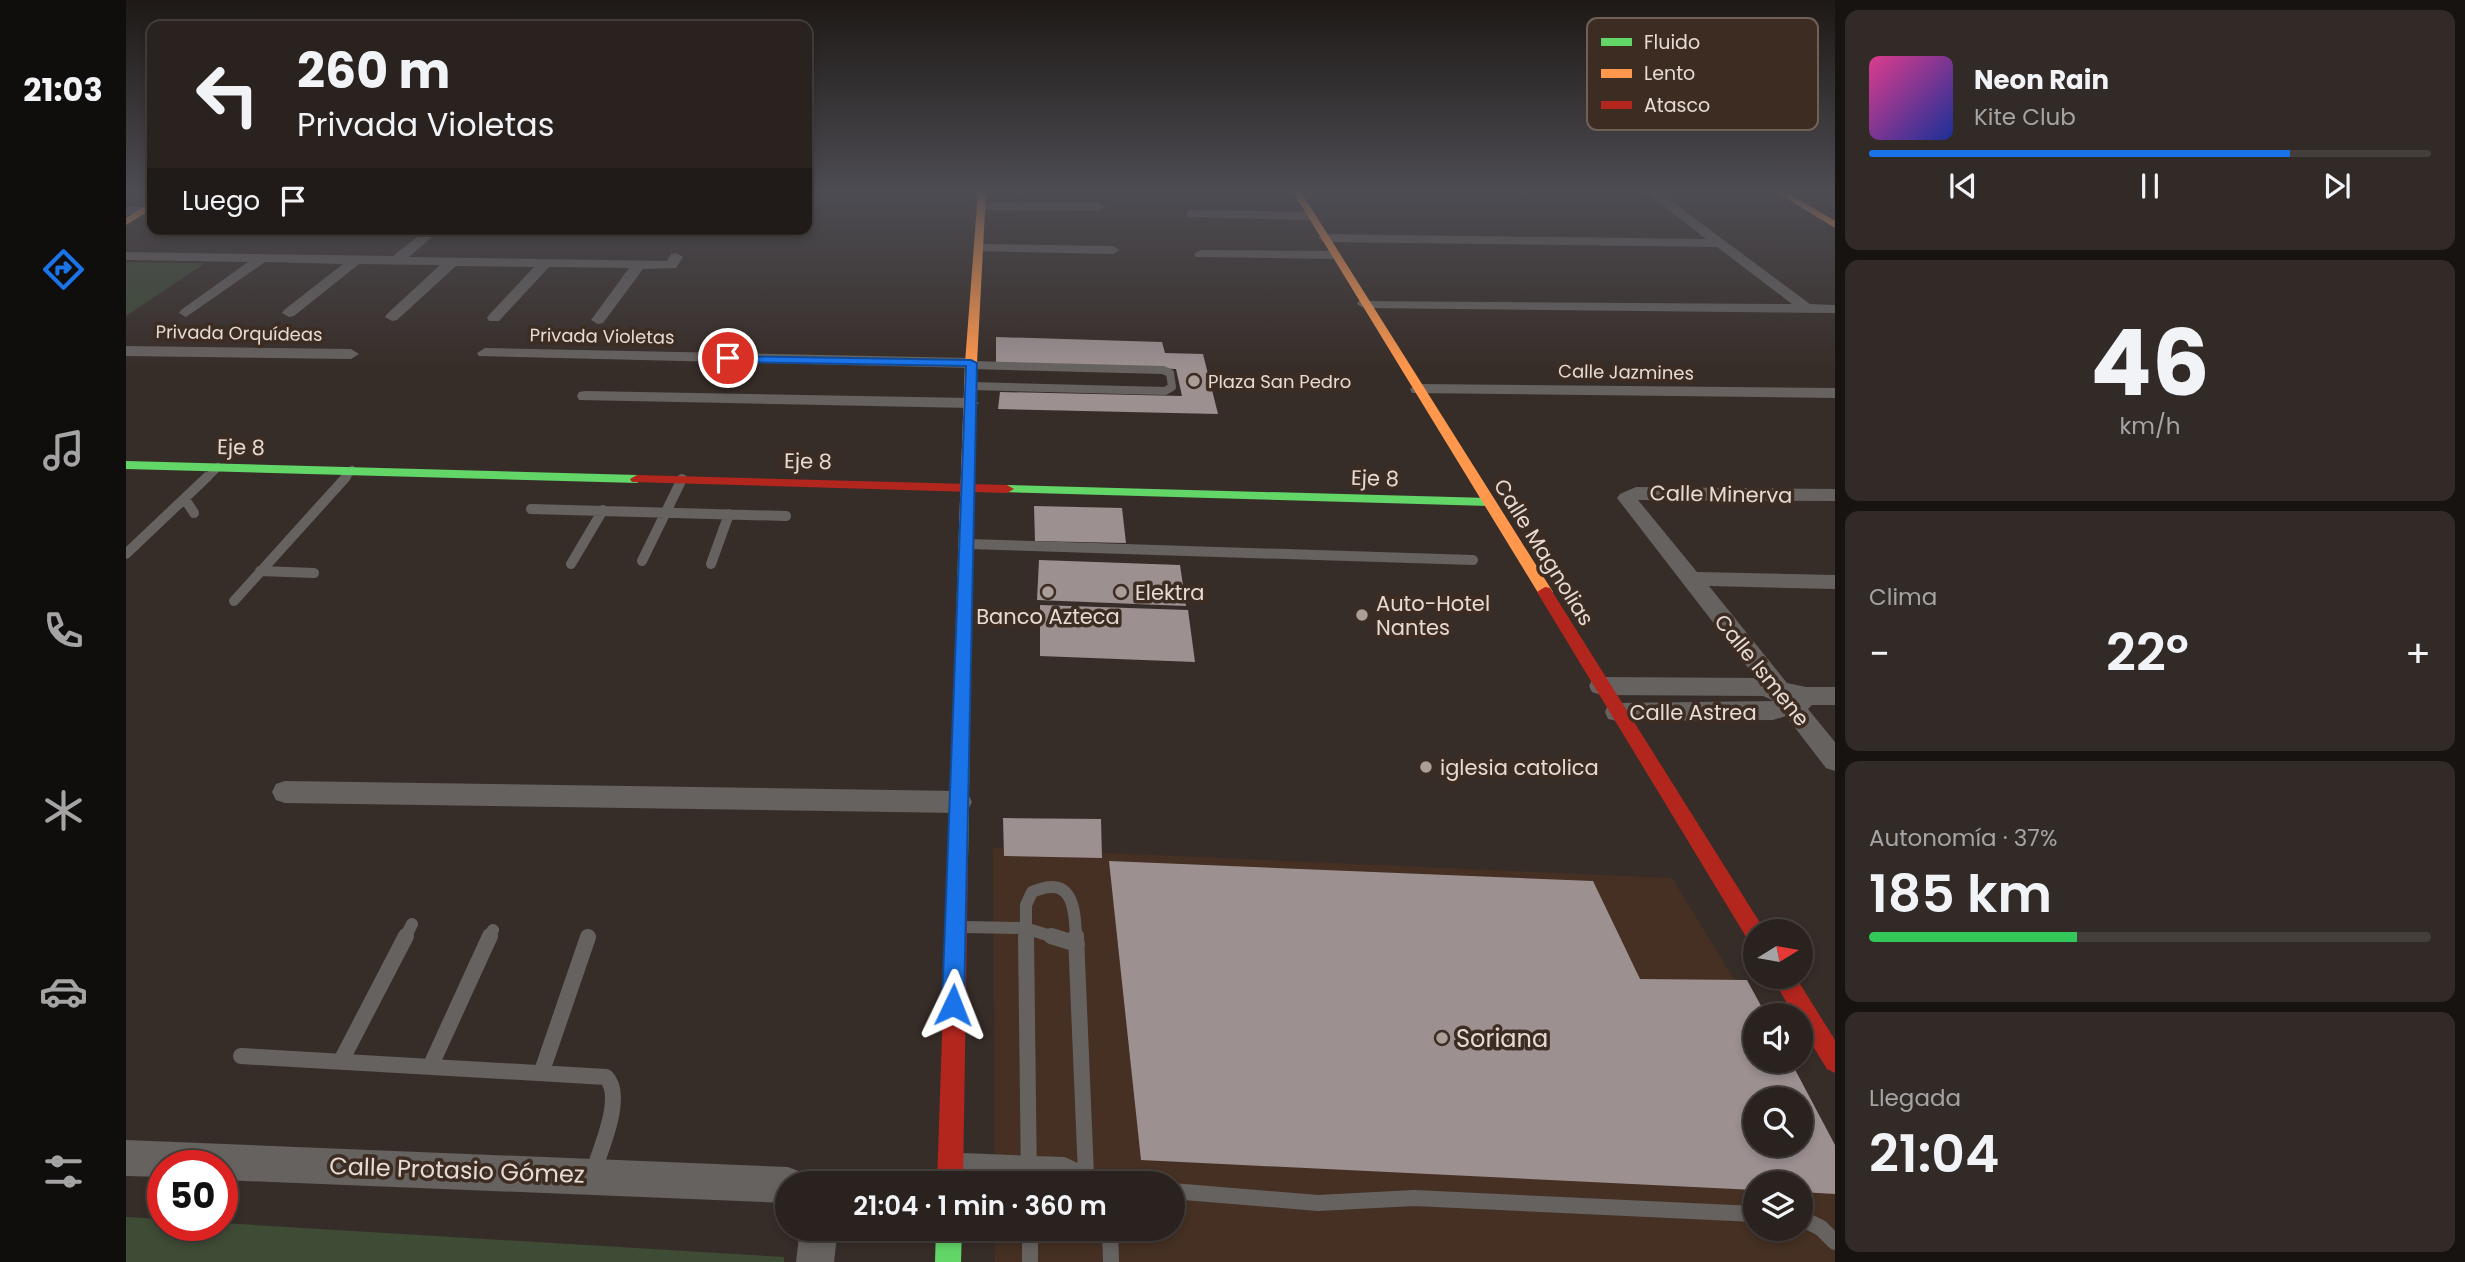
<!DOCTYPE html>
<html lang="es">
<head>
<meta charset="utf-8">
<style>
  :root { --surface:#29221e; --page:#312a27; --text:#f1f3f6; --muted:#a5a4a4; --line:#453f3c; --accent:#1a73e8 }
  body { margin:0; font-family:Poppins,sans-serif; background:var(--page); color:var(--text); height:100vh; display:flex; flex-direction:column; font-size:26px; white-space:nowrap }
  * { box-sizing:border-box; margin:0 }
  p { font-size:23px; color:var(--muted) }
  .icon { flex:none; width:38px; height:38px; fill:none; stroke:currentColor; stroke-width:2; stroke-linecap:round; stroke-linejoin:round }
  .map { position:relative; flex:1; overflow:hidden }
  .side { display:flex; flex-direction:column; gap:10px; padding:10px; background:#171310; width:630px }
  .side>* { flex:none }
  .banner { position:absolute; left:21px; top:21px; width:665px; height:214px; border-radius:14px; box-shadow:0 4px 10px #0003,0 0 0 2px var(--line); background:#29221e; color:var(--text); overflow:hidden }
  .needle { width:46px; rotate:79deg }
  .fabs { position:absolute; left:1617px; top:919px; display:grid; gap:14px }
  .fabs a { display:grid; place-items:center; width:70px; height:70px; border-radius:50%; background:var(--surface); box-shadow:0 4px 10px #0003,0 0 0 2px var(--line); font-size:35px }
  .speed { position:absolute; left:21px; top:1150px; display:flex; gap:14px; font-size:35px; font-weight:700; text-align:center }
  .speed>* { display:grid; place-content:center; width:91px; height:91px; border-radius:50%; background:var(--surface); box-shadow:0 4px 10px #0003,0 0 0 2px var(--line); line-height:1 }
  .speed .limit { border:10px solid #d22; background:#fff; color:#111 }
  .pin { position:absolute; display:grid; place-items:center; width:60px; height:60px; color:#fff; margin:-30px; border:4px solid #fff; border-radius:50%; box-shadow:0 2px 7px #0007 }
  .me { position:absolute; width:77px; margin:-38px; rotate:2deg; stroke-linejoin:round; filter:drop-shadow(0 0 5px #0008) }
  .turn { display:flex; align-items:center; gap:24px; height:147px; padding:0 35px; font-size:32px }
  .turn .icon { width:91px; height:91px; stroke-width:2.5 }
  .turn b { display:block; font-size:49px; line-height:60px }
  .then { display:flex; align-items:center; height:66px; padding:0 35px; background:#0003; gap:14px; font-size:26px }
  .big { font-size:52px; font-weight:600; line-height:1.1 }
  .side .widget { flex:1; display:flex; flex-direction:column; justify-content:center; gap:10px; min-width:0; padding:0 24px; border-radius:14px; background:var(--page) }
  .side .dial { align-items:center; gap:0 }
  .dial b { font-size:91px; line-height:1 }
  .song { display:flex; align-items:center; gap:21px }
  .cover { width:84px; height:84px; border-radius:10px; background:linear-gradient(135deg,hsl(330 70% 55%),hsl(230 70% 35%)) }
  .played { height:7px; border-radius:4px; background:linear-gradient(90deg,var(--accent) 75%,var(--line) 75%) }
  .keys { display:flex; justify-content:space-around; direction:ltr }
  .heat { display:flex; justify-content:space-between; align-items:center; font-size:38px; direction:ltr }
  .charge { height:10px; border-radius:5px; background:linear-gradient(90deg,#34c759 37%,var(--line) 0) }
  .trip { position:absolute; left:649px; top:1171px; width:410px; height:70px; border-radius:35px; background:var(--surface); box-shadow:0 4px 10px #0003,0 0 0 2px var(--line); font-weight:600; line-height:70px; text-align:center }
  main { display:flex; flex:1; min-height:0 }
  .menu { display:flex; flex-direction:column; width:126px; justify-content:space-around; align-items:center; background:#100e0c; color:var(--muted) }
  .menu .icon { width:49px; height:49px }
  .menu .active { color:var(--accent) }
  .menu b { font-size:32px; color:var(--text) }
  .map>svg:first-child { display:block }
  .built { fill:#453023; fill-rule:evenodd }
  .green { fill:#3e4b35 }
  .building { fill:#9c9091; fill-rule:evenodd }
  .lines { fill:none; stroke-linecap:round; stroke-linejoin:round }
  .lane-far3 { stroke:#666260; stroke-width:8 }
  .lane-far2 { stroke:#666260; stroke-width:10 }
  .lane-far1 { stroke:#666260; stroke-width:12 }
  .lane { stroke:#666260; stroke-width:16 }
  .street { fill:#666260; fill-rule:evenodd }
  .fast { fill:#63d668; fill-rule:evenodd }
  .slow { fill:#ff974d; fill-rule:evenodd }
  .jam { fill:#b3261e; fill-rule:evenodd }
  .route { fill:#1a73e8; stroke:#114b97; stroke-width:2 }
  .poi-dot { fill:#a99e98; stroke:#3d2c22; stroke-width:2.5 }
  .labels { text-anchor:middle; dominant-baseline:central; stroke-width:7; stroke-linejoin:round; paint-order:stroke }
  .far-street-label { font-size:18px; fill:#e6dbd4; stroke:#3d2c22 }
  .far-poi-label { font-size:18px; fill:#e6dbd4; stroke:#3d2c22; text-anchor:start }
  .street-label { font-size:21px; fill:#e6dbd4; stroke:#3d2c22 }
  .poi-label { font-size:21px; fill:#e6dbd4; stroke:#3d2c22; text-anchor:start }
  .near-poi-label { font-size:24px; fill:#e6dbd4; stroke:#3d2c22; text-anchor:start }
  .near-street-label { font-size:24px; fill:#e6dbd4; stroke:#3d2c22 }
  .key { fill:#3d2c22; stroke:#706157; stroke-width:2 }
  .key-label { font-size:19px; fill:#e6dbd4 }
</style>
</head>
<body>
<main>
<nav class="menu">
<b>21:03</b>
<svg class="icon active" aria-label="directions" viewBox="0 0 24 24"><path d="M12 3l9 9-9 9-9-9zM9 14v-3h6M13 9l2 2-2 2"/></svg>
<svg class="icon" aria-label="music" viewBox="0 0 24 24"><path d="M9 18V5l10-2v13"/><circle cx="6" cy="18" r="3"/><circle cx="16" cy="16" r="3"/></svg>
<svg class="icon" aria-label="phone" viewBox="0 0 24 24"><path d="M5 4h4l2 5-3 2q2 4 5 5l2-3 5 2v4C11 20 4 13 5 4z"/></svg>
<svg class="icon" aria-label="climate" viewBox="0 0 24 24"><path d="M12 3v18M4 7l16 10M4 17L20 7"/></svg>
<svg class="icon" aria-label="car" viewBox="0 0 24 24"><path d="M5 17H2v-5l4-1 3-4h7l3 4 3 1v5h-3M9 17h6M6 11h13"/><circle cx="7" cy="17" r="2"/><circle cx="17" cy="17" r="2"/></svg>
<svg class="icon" aria-label="filters" viewBox="0 0 24 24"><path d="M4 7h16M4 17h16"/><circle cx="9" cy="7" r="2"/><circle cx="15" cy="17" r="2"/></svg>
</nav>
<div class="map">
<svg width="1709" height="1262" viewBox="0 0 1709 1262">
  <rect width="100%" height="100%" fill="#372d28"/>
  <path class="built" d="M867,848L1546,878L1630,1015L1629,1060L1658,1061L1709,1144V1262H869V1229L1046,1228V1183H869ZM1629,1099H1675V1144H1629ZM1629,1183H1675V1228H1629Z"/>
  <path class="green" d="M0,262L79,263L0,316Z
    M0,1217L37,1219V1225H96V1223L658,1257V1262H0Z"/>
  <path class="building" d="M870,337L1036,342L1039,353L1077,354L1092,414L872,409L874,392L1056,396L1050,369L870,363Z
    M908,506L996,508L1000,543L909,541Z
    M913,560L1054,565L1060,606L911,600Z
    M914,605L1062,610L1069,662L914,656Z
    M877,818L975,819L976,858L878,856Z
    M983,861L1467,881L1514,979L1621,980L1640,1015H1629V1060H1664L1709,1145V1194L1675,1192V1183H1629V1190L1015,1160ZM1629,1099H1675V1144H1629Z"/>
  <g class="lines">
    <path class="lane-far3" d="M845,365L1037,370L1044,373L1046,387L1039,391L845,386
      M80,479L92,467
      M218,479L226,470"/>
    <path class="lane-far2" d="M59,499L68,513
      M405,509L660,516
      M842,544L1347,560
      M0,554L81,477
      M516,561L556,479
      M445,564L477,510
      M585,564L603,514
      M134,571L188,573
      M108,601L220,477"/>
    <path class="lane-far1" d="M838,927L899,928L931,938
      M279,938L286,924
      M363,938L367,930
      M900,938V905L906,892C947,874 949,908 950,938"/>
    <path class="lane" d="M900,936L903,1183
      M925,936L951,944
      M950,936L960,1175
      M115,1056L480,1077C499,1096 474,1150 467,1173
      M215,1061L280,936
      M305,1065L364,936
      M416,1071L462,937
      M836,1161L937,1165L976,1183
      M1046,1191L1192,1203L1288,1198L1629,1214
      M1675,1218L1695,1228L1709,1242
      M904,1228V1262
      M984,1228L985,1262"/>
    <path class="street" d="M1520,192H1533L1684,304L1709,305V313L1238,308L1231,304L1233,301L1666,304L1591,247L1198,242L1192,238L1198,234L1580,239Z
      M855,203H973L979,207L973,211L851,210L849,207Z
      M0,207H18L24,211L18,215H0Z
      M1065,210L1185,212L1191,216L1185,220L1061,217V211Z
      M301,229H315L283,257L541,261L545,254L550,253L557,257L550,268L517,269L477,323L472,324L465,320L503,268L423,267L373,321H363L361,318L363,315L408,267L330,266L271,320L266,321L259,317L261,314L314,265L233,264L168,316L163,317L156,313L158,310L217,264L139,262L60,317L53,313L55,310L122,262L0,260V252L267,256Z
      M854,244L987,246L994,250L987,254L849,251V245Z
      M1075,250L1208,251L1215,255L1208,259L1070,257L1068,254Z
      M0,346L225,349L233,354L225,359L0,356Z
      M359,348L845,358L853,363L845,368L353,356L351,353Z
      M1292,384L1709,388V398L1286,393L1284,389Z
      M459,391L844,398L853,403L844,408L453,400L451,396L453,392Z
      M1510,487L1709,489V501L1512,500L1571,572L1709,575V589L1583,586L1661,683L1680,687H1709V705H1686L1682,709L1709,742V771L1700,768L1660,716L1647,720L1491,721L1482,719L1479,712L1482,705L1491,703L1648,701L1637,696L1475,695L1466,692L1463,686L1466,680L1475,677L1630,678L1491,498L1494,494Z
      M159,781L832,791L842,794L846,802L842,810L832,813L159,803L150,800L146,792L150,784Z
      M0,1140L662,1167L675,1172L679,1183H662V1203L96,1180V1166H37V1177L0,1176Z
      M674,1228H712L708,1262H670Z"/>
    <path class="fast" d="M0,461L511,475L518,479L511,483L0,469Z
      M881,485L1363,498L1370,502L1363,506L876,492L874,489Z
      M840,524L847,528L842,859L839,865L832,868L825,865L822,859L833,528Z
      M810,1228H836L835,1262H809Z"/>
    <path class="slow" d="M852,192H860L851,363L847,528L840,532L833,528L839,363Z
      M1167,192H1175L1427,592L1424,596H1414Z
      M1650,192H1660L1709,221V228Z
      M23,204H26V209L0,225V218Z"/>
    <path class="jam" d="M511,475L881,485L888,489L881,493L506,482L504,479Z
      M1419,587L1424,588L1636,926L1639,931H1629V943L1622,940L1411,592Z
      M832,850L839,853L842,859L837,1183H811L822,859L825,853Z
      M1645,976H1669L1709,1040V1073L1701,1069L1675,1027V1015H1668Z"/>
  </g>
  <linearGradient id="sky" x2="0" y2="1"><stop stop-color="#1e1916"/><stop offset="0.52" stop-color="#4d4c53"/><stop offset="1" stop-color="#4d4c53" stop-opacity="0"/></linearGradient>
  <rect width="1709" height="369" fill="url(#sky)"/>
  <path class="route" d="M598,356L845,360L851,363L838,1005L835,1013L827,1016L819,1013L816,1005L840,366L602,362L596,358Z"/>
  <g class="poi-dot">
    <circle cx="1068" cy="381" r="7"/>
    <circle cx="922" cy="592" r="7"/>
    <circle cx="995" cy="592" r="7"/>
    <circle cx="1236" cy="615" r="7"/>
    <circle cx="1300" cy="767" r="7"/>
    <circle cx="1316" cy="1038" r="7"/>
  </g>
  <g class="labels">
    <g class="far-street-label">
      <text transform="translate(113 333) rotate(1)">Privada Orquídeas</text>
      <text transform="translate(476 336) rotate(1)">Privada Violetas</text>
      <text transform="translate(1500 372) rotate(1)">Calle Jazmines</text>
    </g>
    <g class="far-poi-label">
      <text x="1082" y="381">Plaza San Pedro</text>
    </g>
    <g class="street-label">
      <text transform="translate(115 447) rotate(1)">Eje 8</text>
      <text transform="translate(682 461) rotate(1)">Eje 8</text>
      <text transform="translate(1249 478) rotate(2)">Eje 8</text>
      <text transform="translate(1595 494) rotate(1)">Calle Minerva</text>
      <text transform="translate(1418 552) rotate(58)">Calle Magnolias</text>
      <text transform="translate(1636 670) rotate(51)">Calle Ismene</text>
      <text x="1567" y="712">Calle Astrea</text>
    </g>
    <g class="poi-label">
      <text x="1009" y="592">Elektra</text>
      <text x="1250" y="603">Auto-Hotel<tspan x="1250" dy="24">Nantes</tspan></text>
      <text x="922" y="616" text-anchor="middle">Banco Azteca</text>
      <text x="1314" y="767">iglesia catolica</text>
    </g>
    <g class="near-poi-label">
      <text x="1330" y="1038">Soriana</text>
    </g>
    <g class="near-street-label">
      <text transform="translate(331 1170) rotate(2)">Calle Protasio Gómez</text>
    </g>
  </g>
  <rect x="1461" y="18" width="231" height="112" rx="10" class="key"/>
  <rect x="1475" y="38" width="31" height="8" fill="#63d668"/>
  <rect x="1475" y="69" width="31" height="9" fill="#ff974d"/>
  <rect x="1475" y="101" width="31" height="8" fill="#b3261e"/>
  <g class="key-label">
    <text x="1518" y="49">Fluido</text>
    <text x="1518" y="80">Lento</text>
    <text x="1518" y="112">Atasco</text>
  </g>
</svg>
<div class="fabs">
<a><svg class="needle" viewBox="-14 -14 28 28"><path d="M0-13l5 13h-10z" fill="#e53935"/><path d="M0 13l5-13h-10z" fill="#a5a4a4"/></svg></a>
<a><svg class="icon" aria-label="sound" viewBox="0 0 24 24"><path d="M4 9h4l5-4v14l-5-4H4zM17 9q2 3 0 6"/></svg></a>
<a><svg class="icon" aria-label="search" viewBox="0 0 24 24"><circle cx="10" cy="10" r="6"/><path d="M15 15l6 6"/></svg></a>
<a><svg class="icon" aria-label="layers" viewBox="0 0 24 24"><path d="M12 4l9 5-9 5-9-5zM3 14l9 5 9-5"/></svg></a>
</div>
<div class="speed"><div class="limit">50</div></div>
<div class="pin" style="left:602px;top:358px;background:#d93025"><svg class="icon" aria-label="arrive" viewBox="0 0 24 24"><path d="M6 21V4h12l-3 4 3 4H6"/></svg></div>
<svg class="me" style="left:827px;top:1005px" viewBox="-20 -20 40 40"><path d="M0-17L14 15 0 8-14 15z" fill="#1a73e8" stroke="#fff" stroke-width="4"/></svg>
<div class="trip">21:04 · 1 min · 360 m</div>
<div class="banner">
<div class="turn"><svg class="icon" aria-label="left" viewBox="0 0 24 24"><path d="M17 20v-9H6M10 6l-5 5 5 5"/></svg><div><b>260 m</b>Privada Violetas</div></div>
<div class="then">Luego<svg class="icon" aria-label="arrive" viewBox="0 0 24 24"><path d="M6 21V4h12l-3 4 3 4H6"/></svg></div>
</div>
</div>
<section class="side">
<div class="widget">
<div class="song"><i class="cover"></i><div><b>Neon Rain</b><p>Kite Club</p></div></div>
<div class="played"></div>
<div class="keys"><svg class="icon" aria-label="previous" viewBox="0 0 24 24"><path d="M18 5L8 12l10 7zM5 5v14"/></svg><svg class="icon" aria-label="pause" viewBox="0 0 24 24"><path d="M8 5v14M16 5v14"/></svg><svg class="icon" aria-label="next" viewBox="0 0 24 24"><path d="M6 5l10 7-10 7zM19 5v14"/></svg></div>
</div>
<div class="widget dial"><b>46</b><p>km/h</p></div>
<div class="widget"><p>Clima</p>
<div class="heat"><a>−</a><b class="big">22°</b><a>+</a></div>
</div>
<div class="widget"><p>Autonomía · 37%</p><b class="big">185 km</b><div class="charge"></div></div>
<div class="widget"><p>Llegada</p><b class="big">21:04</b></div>
</section>
</main>
</body>
</html>
